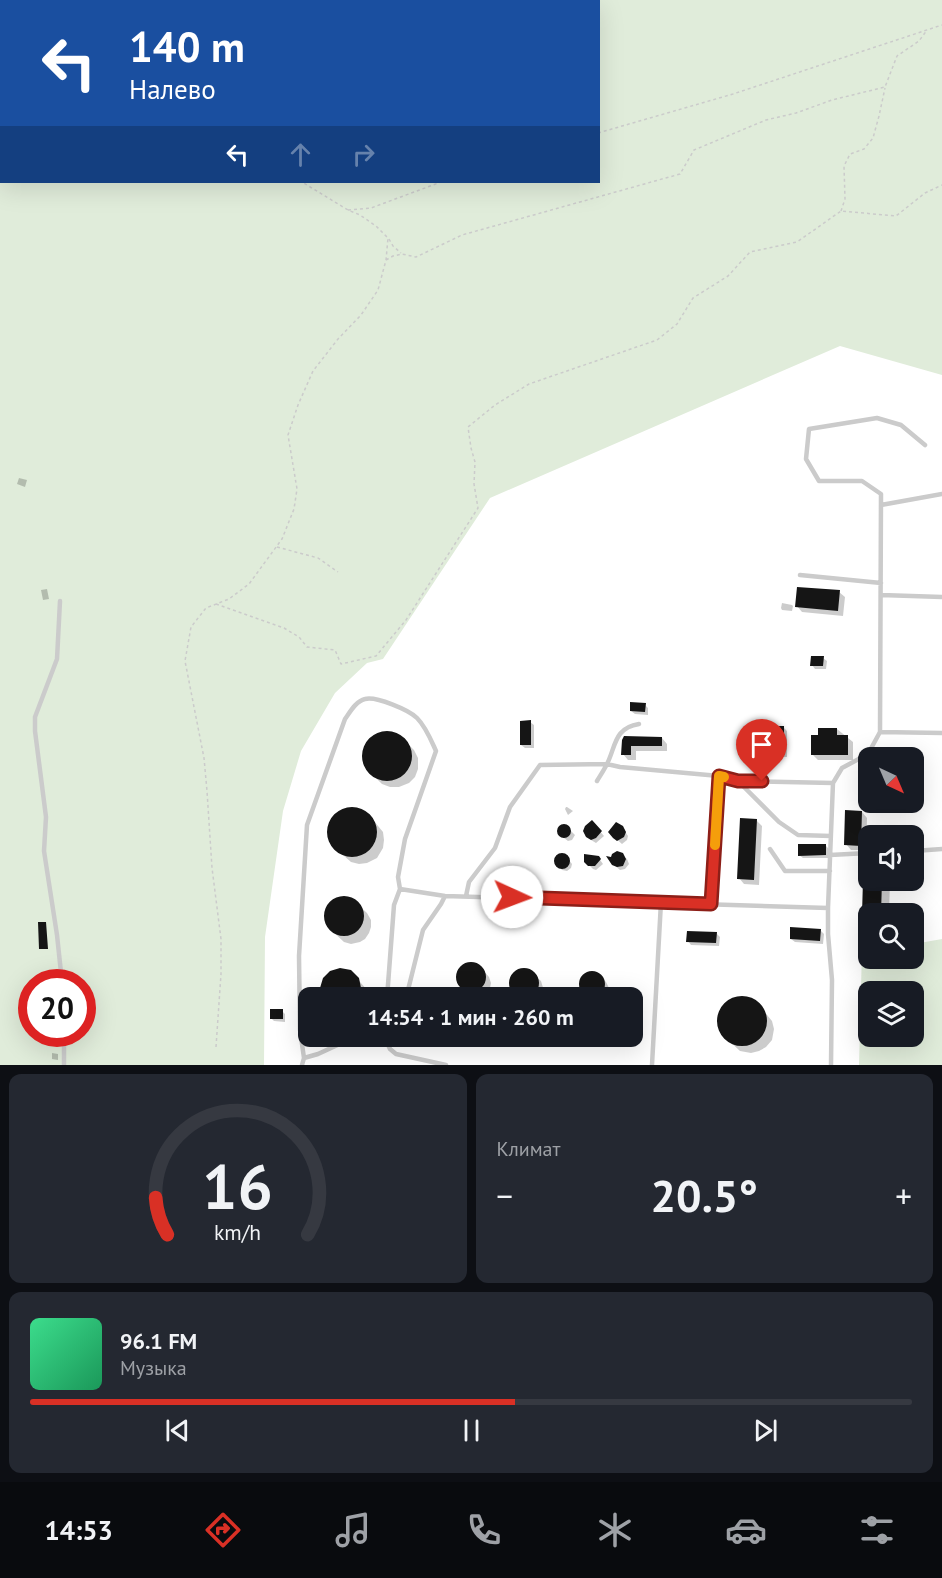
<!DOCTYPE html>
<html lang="ru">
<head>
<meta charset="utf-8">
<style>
  :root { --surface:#171b24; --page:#242831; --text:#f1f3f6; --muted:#9ea1a6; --line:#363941; --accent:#d93025 }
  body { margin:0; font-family:"PT Sans",sans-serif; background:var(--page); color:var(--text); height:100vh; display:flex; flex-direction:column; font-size:22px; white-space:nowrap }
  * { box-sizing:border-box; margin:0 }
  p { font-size:20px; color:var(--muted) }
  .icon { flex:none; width:33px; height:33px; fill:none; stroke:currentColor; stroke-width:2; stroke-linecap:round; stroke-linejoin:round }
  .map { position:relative; height:1065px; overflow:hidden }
  .panel { display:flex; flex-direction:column; gap:9px; padding:9px; background:#0d0f14; flex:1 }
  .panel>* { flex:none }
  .banner { position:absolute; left:0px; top:0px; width:600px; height:183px; box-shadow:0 6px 24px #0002; background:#1a4fa0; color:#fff; overflow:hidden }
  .needle { width:39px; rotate:136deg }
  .tools { position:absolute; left:858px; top:747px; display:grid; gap:12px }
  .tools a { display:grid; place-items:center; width:66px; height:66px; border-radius:12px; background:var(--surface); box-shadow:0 6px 24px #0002; font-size:30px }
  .speed { position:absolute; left:18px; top:969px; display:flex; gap:12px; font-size:30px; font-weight:700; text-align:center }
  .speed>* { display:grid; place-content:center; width:78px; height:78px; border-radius:50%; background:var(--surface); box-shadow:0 6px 24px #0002; line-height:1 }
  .speed .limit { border:9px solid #d22; background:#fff; color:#111 }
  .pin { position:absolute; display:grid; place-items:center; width:51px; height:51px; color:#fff; margin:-62px -26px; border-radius:50% 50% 50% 0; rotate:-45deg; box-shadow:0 0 6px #0007 }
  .pin .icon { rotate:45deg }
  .me { position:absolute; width:66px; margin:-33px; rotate:92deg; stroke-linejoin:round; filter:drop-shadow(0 0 4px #0008) }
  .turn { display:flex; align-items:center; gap:21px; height:126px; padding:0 30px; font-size:27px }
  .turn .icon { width:78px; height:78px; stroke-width:2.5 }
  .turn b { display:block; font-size:42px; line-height:51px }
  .lanes { display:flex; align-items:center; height:57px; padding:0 30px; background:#0003; justify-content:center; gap:30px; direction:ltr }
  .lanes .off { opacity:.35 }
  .big { font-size:45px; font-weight:600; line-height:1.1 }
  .panel .widget { flex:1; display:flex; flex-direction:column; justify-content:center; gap:9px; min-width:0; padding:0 21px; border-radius:12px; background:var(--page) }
  .panel .dial { align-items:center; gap:0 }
  .dial svg { height:156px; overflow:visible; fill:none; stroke:var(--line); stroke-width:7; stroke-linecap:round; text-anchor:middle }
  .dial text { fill:var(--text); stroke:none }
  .song { display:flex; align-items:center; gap:18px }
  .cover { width:72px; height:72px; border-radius:9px; background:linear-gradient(135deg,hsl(150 70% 55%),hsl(150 70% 35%)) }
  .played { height:6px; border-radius:3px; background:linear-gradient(90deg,var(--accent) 55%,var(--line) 55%) }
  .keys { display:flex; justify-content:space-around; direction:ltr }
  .heat { display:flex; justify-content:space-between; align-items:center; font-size:33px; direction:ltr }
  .panel .tiles { flex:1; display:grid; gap:9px; grid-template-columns:1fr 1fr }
  .widget:last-child { grid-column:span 2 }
  .trip { position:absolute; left:298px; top:987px; width:345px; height:60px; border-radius:12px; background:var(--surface); box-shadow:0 6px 24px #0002; font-weight:600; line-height:60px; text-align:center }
  .tabs { display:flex; height:96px; justify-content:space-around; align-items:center; background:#090b0e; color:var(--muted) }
  .tabs .icon { width:42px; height:42px }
  .tabs .current { color:var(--accent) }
  .tabs b { font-size:27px; color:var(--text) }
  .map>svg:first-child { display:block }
  .green { fill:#e0ecda; fill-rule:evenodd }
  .shadow { fill:#0003 }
  .building { fill:#151515 }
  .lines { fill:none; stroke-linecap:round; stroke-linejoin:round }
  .path { stroke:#cbcbcb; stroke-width:1.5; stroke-dasharray:3 3; stroke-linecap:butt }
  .service { stroke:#cbcbcb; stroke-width:4.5 }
  .route-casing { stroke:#8d1f18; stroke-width:15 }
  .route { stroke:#d93025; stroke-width:10 }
  .slow { stroke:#f59e0b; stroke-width:10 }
</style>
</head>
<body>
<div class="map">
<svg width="942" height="1065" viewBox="0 0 942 1065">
  <rect width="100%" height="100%" fill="#fff"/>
  <path class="green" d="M48,0H942V375L840,346L490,498L383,659L367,663L335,693L301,751L283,811L265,937L264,1065H0V22H2V182H598V2L48,1ZM32,982H82V1034H32Z
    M942,939V1065H859L862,950L868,949V958H914V944ZM868,992H914V1036H868Z"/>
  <path class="shadow" d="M16,0H42L41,2H16Z
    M19,478L27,480L25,487L17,484Z
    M47,589L49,599L43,600L41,590Z
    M839,592L845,597L843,616L802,612L797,606Z
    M782,603L792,605L793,606L792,611L782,610L781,608Z
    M823,658L827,661L826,669H815L812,665Z
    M645,705L648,708V715L635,714L631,711Z
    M530,722L534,725V748H525L521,745Z
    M784,728L787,731V757H778L775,754Z
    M837,729L853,742V760H818L813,755L819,737Z
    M389,732L398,735L405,741L414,750L418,758V769L415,777L409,783L399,787H390L382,784L367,769L364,761L363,752L366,744L372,737L380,733Z
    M625,738H662L667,744V751H636V760H628L623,754Z
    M913,756L918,762L919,795H914V758H891Z
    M566,807H567L573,811L568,815L565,809Z
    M352,808L361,810L369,815L383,832L384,840L383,848L377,858L367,863L359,864L351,862L335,848L330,840L329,832L331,823L335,816L343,810Z
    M862,812L867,818L866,850H851L846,844Z
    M756,820L762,826L759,885L744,884L739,878Z
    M592,822L604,836L596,843L591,840Z
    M565,825L575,835L572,840L568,841L560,835L558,830L560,826Z
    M622,827L628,836L627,840L622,844L614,837Z
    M825,845L829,849L828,858H803L799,855Z
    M561,854L565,855L572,864L571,868L567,871L562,870L555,861L556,857Z
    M623,856L627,859L629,864L625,869L620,870L613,864Z
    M598,857L603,864L596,870L593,869L585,861Z
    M865,869H868V880H890L889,914H868V943L863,937Z
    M339,898H346L353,900L367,913L371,920V927L369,933L365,939L360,942L351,944L344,942L330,929L326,921L325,914L328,907L332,901Z
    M820,930L824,934L823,944L795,942L791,939Z
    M716,933L720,937L719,946L691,945L688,941Z
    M471,963L480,967L489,977L491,983L490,988L487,993L477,997L471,996L467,993L461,987L457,977L461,967Z
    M527,969L541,981L544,991L541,998H520L513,991L511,986L512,976L520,970Z
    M591,972L600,976L606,982L610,990L607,998H589L583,992L580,984L583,976Z
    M354,975L367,990L368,998H325Z
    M741,997L751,999L758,1004L772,1021L774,1029L772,1040L766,1047L759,1051L751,1053L740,1051L725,1037L720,1030L718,1021L720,1012L725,1005L733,999Z
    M282,1011L285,1014V1022L274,1021L271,1018Z
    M52,1053L58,1054V1060L52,1059Z"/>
  <path class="building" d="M797,587L840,590L838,611L795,607Z
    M811,656H824L823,666H810Z
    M630,702L646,703L645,712L630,711Z
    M531,720V745H520V721Z
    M773,726H784V754H773Z
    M818,728H837V735H848V755H811V735H818Z
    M362 756a25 25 0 1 1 50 0a25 25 0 1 1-50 0Z
    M624,736L662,737V746H631V755H621L622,740Z
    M327 832a25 25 0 1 1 50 0a25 25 0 1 1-50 0Z
    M845,810L862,811L861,846L844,845Z
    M740,818L757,819L754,880L737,879Z
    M592,820L602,831L596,838L591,840L586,837L583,831L585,826Z
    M616,822L623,826L626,832L624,837L617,841L613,838L608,832Z
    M557 831a7 7 0 1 1 14 0a7 7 0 1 1-14 0Z
    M798,844H826V855L798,856Z
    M617,851L623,853L626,859L623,866L617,867L612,865L606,856L611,857L612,854Z
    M554 861a8 8 0 1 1 16 0a8 8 0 1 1-16 0Z
    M584,854L599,856L601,859L595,866H588L584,862Z
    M863,880H882L881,914H862Z
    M324 916a20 20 0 1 1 40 0a20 20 0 1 1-40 0Z
    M862,915H868V938H861Z
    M38,922H46L48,949H39Z
    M790,927L821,929L820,941L790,939Z
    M687,931L717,932L716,943L686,942Z
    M456 977a15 15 0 1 1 30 0a15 15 0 1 1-30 0Z
    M509 983a15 15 0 1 1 30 0a15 15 0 1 1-30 0Z
    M340,968L351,970L359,978L361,988L359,998H322L320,988L323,978L330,971Z
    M579 984a13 13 0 1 1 26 0a13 13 0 1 1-26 0Z
    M717 1021a25 25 0 1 1 50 0a25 25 0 1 1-50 0Z
    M270,1009H283V1019H270Z"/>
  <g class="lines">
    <path class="path" d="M268,2L269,0
      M598,133L733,94L942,25
      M348,210L371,208L441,182
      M841,211L845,199L844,166L850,154L864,149L873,138L879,116L885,88
      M389,239L393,246L401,253
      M386,260L393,256L402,254L416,257L462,235L680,174L694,150L766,120L796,113L832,100L885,87L897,56L919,41L927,30
      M277,547L318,558L338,572
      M216,604L284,628L299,637L307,647L335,650L341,664L376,656L406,620L478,508L474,484L475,462L471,448L468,427L495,405L529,384L657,340L677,324L693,298L728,276L750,252L797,242L841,211L896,216L925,193L942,185
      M216,1047L221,974V939L212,868L207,791L204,758L185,661L191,627L206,608L229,599L249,584L282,539L294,509L297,489L288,435L298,405L313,371L338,339L361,315L378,290L386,260L388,238L376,226L360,215L348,210L302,182"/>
    <path class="service" d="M47,2L48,0
      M0,19H2
      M0,121L2,117
      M881,505L942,494
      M800,575L881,583
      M881,595L942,597
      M60,601L57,659L35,717V731L46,817L44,851L57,935L62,982
      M880,732L881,494L862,481H819L806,459L809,429L877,418L901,425L925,445
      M597,781C600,776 604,770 607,764C616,746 614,728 639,724
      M738,781L779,822L798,835L831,836
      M770,849L785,871H830
      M914,851L942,849
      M830,855L868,853
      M400,889L445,896L828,908
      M466,896L469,882L495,848L510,807L540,765L607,764L620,767L719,776L738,781L833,783
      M711,904L719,776
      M404,998L407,994L423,930L441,904L445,896
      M384,1036L390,1049L396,1054L446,1065
      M304,1058L318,1054L357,1036
      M64,1065V1034
      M302,1065L304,1058L300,1030L299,956L307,825L345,719C350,712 356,701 365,699C376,696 409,710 417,718C426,727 431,740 436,751L405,839L398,877L400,889L394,905L387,998
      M652,1065L661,902
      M831,1065L832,980L828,934V908L833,783L842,768L868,754L880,732L942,733"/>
  </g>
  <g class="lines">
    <defs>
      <path id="route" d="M512,897L711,904L719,776L738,781H762"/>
    </defs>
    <use href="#route" class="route-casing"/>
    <use href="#route" class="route"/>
    <path class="slow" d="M715,845L719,776L724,777"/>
  </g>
</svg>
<div class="tools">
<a><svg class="needle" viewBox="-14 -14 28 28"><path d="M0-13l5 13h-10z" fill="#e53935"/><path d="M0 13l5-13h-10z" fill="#9ea1a6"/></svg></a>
<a><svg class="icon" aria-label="sound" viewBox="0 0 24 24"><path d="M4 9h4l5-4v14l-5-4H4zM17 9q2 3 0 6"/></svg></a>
<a><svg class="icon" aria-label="search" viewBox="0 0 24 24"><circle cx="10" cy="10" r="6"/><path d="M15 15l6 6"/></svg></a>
<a><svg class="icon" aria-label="layers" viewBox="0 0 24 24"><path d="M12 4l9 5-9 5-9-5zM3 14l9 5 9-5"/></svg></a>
</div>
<div class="speed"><div class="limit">20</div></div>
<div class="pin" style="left:762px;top:781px;background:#d93025"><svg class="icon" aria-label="arrive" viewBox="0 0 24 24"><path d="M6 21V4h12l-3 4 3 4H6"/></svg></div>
<svg class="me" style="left:512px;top:897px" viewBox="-20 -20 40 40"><circle r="19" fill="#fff"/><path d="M0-13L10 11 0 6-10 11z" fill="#d93025"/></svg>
<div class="trip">14:54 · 1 мин · 260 m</div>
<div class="banner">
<div class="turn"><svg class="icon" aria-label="left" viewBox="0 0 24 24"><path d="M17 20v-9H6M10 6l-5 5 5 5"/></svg><div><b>140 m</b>Налево</div></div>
<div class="lanes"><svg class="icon" aria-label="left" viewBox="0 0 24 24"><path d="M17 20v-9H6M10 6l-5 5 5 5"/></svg><svg class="icon off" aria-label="ahead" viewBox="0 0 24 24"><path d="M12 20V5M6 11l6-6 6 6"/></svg><svg class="icon off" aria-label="right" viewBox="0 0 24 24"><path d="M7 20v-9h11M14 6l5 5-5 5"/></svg></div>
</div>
</div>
<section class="panel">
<div class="tiles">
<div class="widget dial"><svg viewBox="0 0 100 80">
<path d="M14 69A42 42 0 1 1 86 69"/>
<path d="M14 69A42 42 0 0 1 8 50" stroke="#d93025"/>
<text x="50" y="56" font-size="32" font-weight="700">16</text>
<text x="50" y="72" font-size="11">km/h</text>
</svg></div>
<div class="widget"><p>Климат</p>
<div class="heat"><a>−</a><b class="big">20.5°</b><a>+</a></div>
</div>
<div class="widget">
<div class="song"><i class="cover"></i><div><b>96.1 FM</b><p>Музыка</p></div></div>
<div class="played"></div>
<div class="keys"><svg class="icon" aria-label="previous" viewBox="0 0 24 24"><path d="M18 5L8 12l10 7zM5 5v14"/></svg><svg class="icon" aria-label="pause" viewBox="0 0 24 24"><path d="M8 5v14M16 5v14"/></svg><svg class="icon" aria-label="next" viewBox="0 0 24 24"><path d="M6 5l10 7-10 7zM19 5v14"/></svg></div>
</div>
</div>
</section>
<nav class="tabs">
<b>14:53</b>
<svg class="icon current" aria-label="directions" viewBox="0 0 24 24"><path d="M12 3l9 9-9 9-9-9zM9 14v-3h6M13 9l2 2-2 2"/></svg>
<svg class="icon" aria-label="music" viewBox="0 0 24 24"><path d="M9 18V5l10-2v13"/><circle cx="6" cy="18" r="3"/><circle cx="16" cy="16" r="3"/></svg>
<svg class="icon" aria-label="phone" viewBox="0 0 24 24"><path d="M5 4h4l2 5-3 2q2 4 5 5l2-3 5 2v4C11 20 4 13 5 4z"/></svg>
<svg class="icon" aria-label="climate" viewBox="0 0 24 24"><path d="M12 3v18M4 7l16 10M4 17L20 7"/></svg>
<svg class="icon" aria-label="car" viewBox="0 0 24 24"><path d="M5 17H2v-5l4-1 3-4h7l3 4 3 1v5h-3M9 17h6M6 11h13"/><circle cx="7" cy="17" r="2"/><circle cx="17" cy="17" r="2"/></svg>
<svg class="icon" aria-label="filters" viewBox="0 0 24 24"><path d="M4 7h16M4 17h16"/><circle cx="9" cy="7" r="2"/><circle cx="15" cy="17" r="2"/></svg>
</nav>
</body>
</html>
